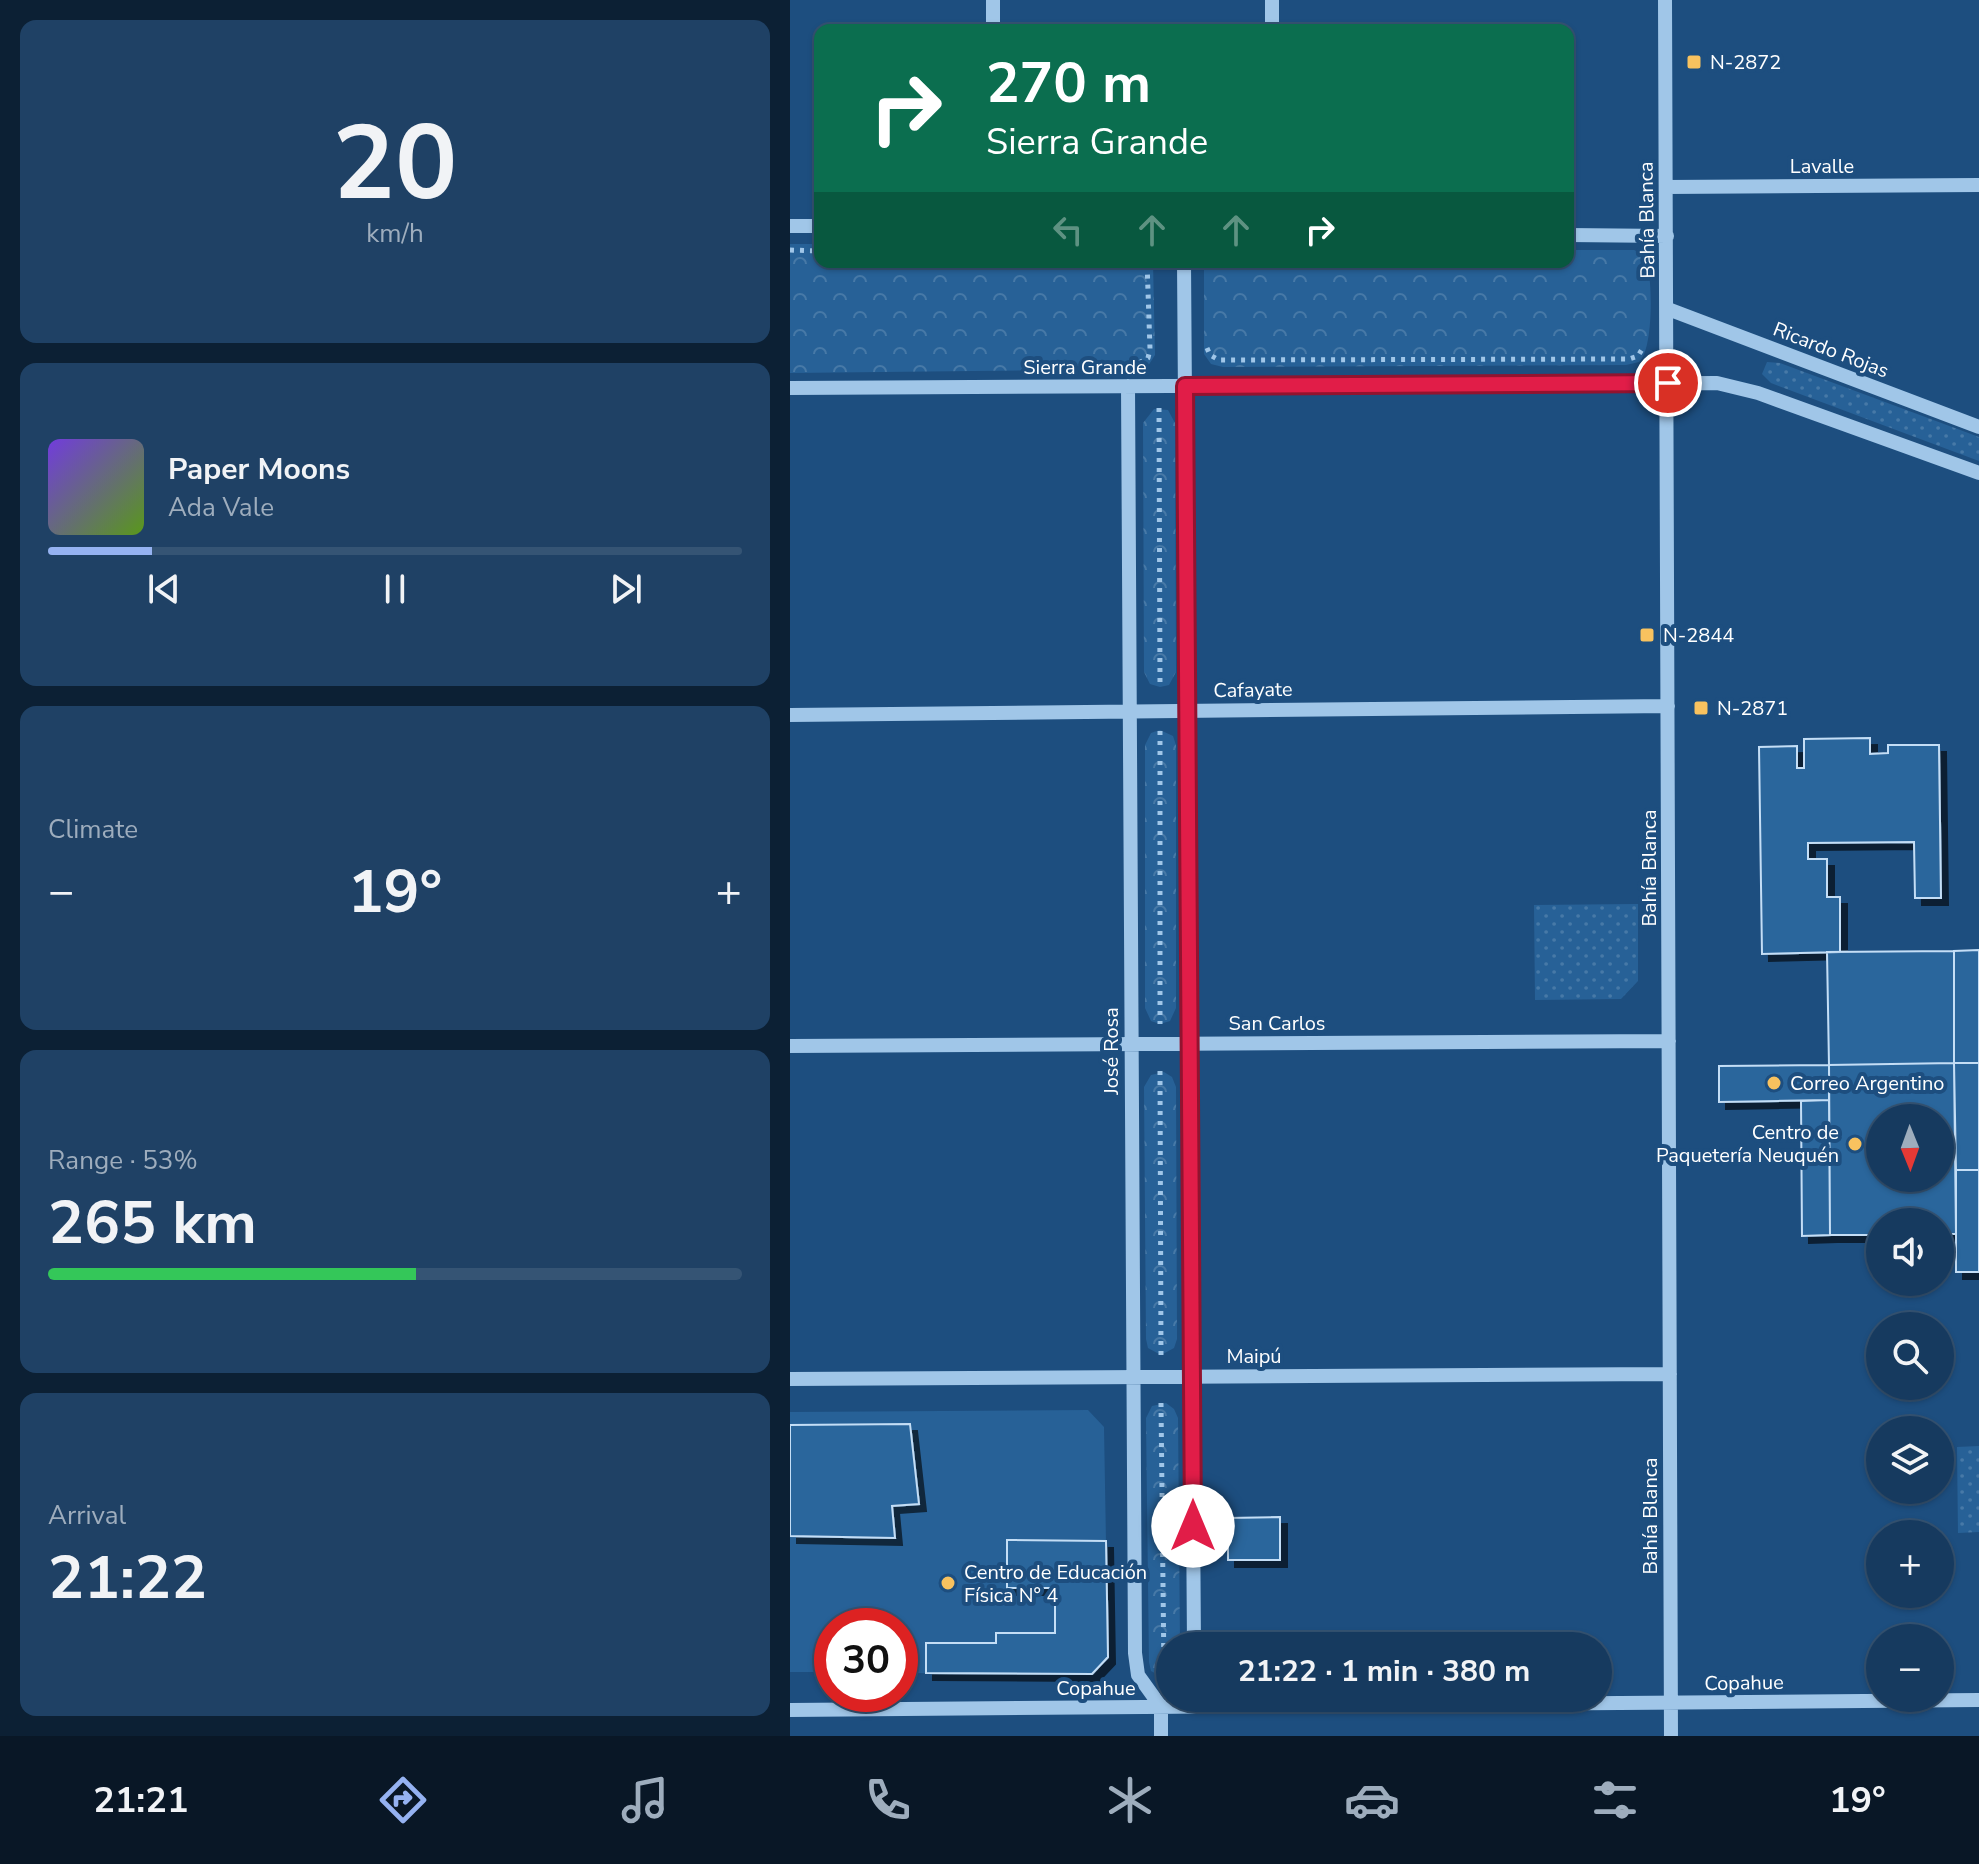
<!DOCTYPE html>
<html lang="en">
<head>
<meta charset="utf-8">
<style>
  :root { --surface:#163a5f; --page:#1f4165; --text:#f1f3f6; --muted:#9eadbd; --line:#355474; --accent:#95b2f1 }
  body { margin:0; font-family:"Nunito Sans",sans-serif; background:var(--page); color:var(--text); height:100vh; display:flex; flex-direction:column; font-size:30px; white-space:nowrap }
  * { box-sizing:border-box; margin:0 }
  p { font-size:26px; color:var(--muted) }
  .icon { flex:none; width:44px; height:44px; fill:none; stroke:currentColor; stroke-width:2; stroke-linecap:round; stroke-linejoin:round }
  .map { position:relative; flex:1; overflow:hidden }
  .panel { display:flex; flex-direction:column; gap:20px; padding:20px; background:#0c2034; width:790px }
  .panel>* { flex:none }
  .banner { position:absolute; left:24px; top:24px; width:760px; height:244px; border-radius:16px; box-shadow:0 2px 6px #0004,0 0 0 2px var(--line); background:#0b6e4f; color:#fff; overflow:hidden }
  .needle { width:52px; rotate:179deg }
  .controls { position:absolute; left:1076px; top:1104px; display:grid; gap:16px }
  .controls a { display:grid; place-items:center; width:88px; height:88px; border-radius:50%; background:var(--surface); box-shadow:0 2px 6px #0004,0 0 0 2px var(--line); font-size:40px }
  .speed { position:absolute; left:24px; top:1608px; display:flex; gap:16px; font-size:40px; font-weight:700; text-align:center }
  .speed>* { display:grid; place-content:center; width:104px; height:104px; border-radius:50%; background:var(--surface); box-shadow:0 2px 6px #0004,0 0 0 2px var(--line); line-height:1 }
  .speed .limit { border:12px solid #d22; background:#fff; color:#111 }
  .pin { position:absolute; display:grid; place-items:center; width:68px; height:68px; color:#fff; margin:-34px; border:4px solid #fff; border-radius:50%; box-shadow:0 2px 8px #0007 }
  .me { position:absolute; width:88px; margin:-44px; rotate:0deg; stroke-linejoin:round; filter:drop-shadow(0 0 6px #0008) }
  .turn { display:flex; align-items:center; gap:28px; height:168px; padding:0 40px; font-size:36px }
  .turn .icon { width:104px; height:104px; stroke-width:2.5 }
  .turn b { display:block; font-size:56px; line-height:68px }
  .lanes { display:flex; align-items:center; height:76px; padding:0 40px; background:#0003; justify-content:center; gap:40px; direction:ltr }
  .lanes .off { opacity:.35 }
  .big { font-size:60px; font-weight:700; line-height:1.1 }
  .panel .card { flex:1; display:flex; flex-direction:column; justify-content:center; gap:12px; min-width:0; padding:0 28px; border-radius:16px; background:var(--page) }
  .panel .dial { align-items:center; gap:0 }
  .dial b { font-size:104px; line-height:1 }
  .song { display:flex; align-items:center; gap:24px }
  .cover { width:96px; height:96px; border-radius:12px; background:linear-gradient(135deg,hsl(260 70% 55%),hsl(90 70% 35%)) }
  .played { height:8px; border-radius:4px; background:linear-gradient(90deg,var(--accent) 15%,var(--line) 15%) }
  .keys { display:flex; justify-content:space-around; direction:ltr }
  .heat { display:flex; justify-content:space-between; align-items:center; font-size:44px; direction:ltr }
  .charge { height:12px; border-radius:6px; background:linear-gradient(90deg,#34c759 53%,var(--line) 0) }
  .trip { position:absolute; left:366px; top:1632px; width:456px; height:80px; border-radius:40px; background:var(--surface); box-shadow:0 2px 6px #0004,0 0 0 2px var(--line); font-weight:700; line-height:80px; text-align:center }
  .menu { display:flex; height:128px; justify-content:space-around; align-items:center; background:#091726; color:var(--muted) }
  .menu .icon { width:56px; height:56px }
  .menu .selected { color:var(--accent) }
  .menu b { font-size:36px; color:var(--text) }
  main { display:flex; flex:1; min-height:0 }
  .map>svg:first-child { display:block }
  .grass { fill:url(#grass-dots) }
  .forest { fill:url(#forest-crowns) }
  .pitch { fill:#276197 }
  .building { fill:#2c669c; stroke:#c4def6; stroke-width:2; fill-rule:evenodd; filter:url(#shadow) }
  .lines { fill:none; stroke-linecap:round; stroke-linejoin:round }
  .path { stroke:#a0c6e8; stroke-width:5; stroke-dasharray:4 6; stroke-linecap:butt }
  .minor { stroke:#a0c6e8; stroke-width:14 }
  .route-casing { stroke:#92132f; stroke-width:20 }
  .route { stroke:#e11d48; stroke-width:14 }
  .poi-dot { fill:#f8c25f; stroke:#1d4e7f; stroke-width:3 }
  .labels { text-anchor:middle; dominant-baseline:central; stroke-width:8; stroke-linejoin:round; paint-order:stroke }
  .poi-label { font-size:20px; fill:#fff; stroke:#1d4e7f; text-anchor:start }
  .street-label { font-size:20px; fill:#fff; stroke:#1d4e7f }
</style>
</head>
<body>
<main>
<section class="panel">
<div class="card dial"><b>20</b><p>km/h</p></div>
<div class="card">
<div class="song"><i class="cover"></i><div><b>Paper Moons</b><p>Ada Vale</p></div></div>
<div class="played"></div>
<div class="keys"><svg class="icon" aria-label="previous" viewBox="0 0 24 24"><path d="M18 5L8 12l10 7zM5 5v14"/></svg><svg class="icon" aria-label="pause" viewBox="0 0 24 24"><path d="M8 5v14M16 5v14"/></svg><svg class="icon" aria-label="next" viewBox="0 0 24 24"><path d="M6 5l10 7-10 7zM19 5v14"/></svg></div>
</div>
<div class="card"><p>Climate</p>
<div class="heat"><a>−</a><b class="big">19°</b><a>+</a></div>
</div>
<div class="card"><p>Range · 53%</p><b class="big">265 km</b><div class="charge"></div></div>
<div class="card"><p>Arrival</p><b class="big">21:22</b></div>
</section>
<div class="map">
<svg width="1189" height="1736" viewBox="0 0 1189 1736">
  <defs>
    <pattern id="grass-dots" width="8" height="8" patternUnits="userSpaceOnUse" patternTransform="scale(2)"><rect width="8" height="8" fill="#276197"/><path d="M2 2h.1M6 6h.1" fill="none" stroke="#4779a7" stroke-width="1.8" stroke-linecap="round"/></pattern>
    <pattern id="forest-crowns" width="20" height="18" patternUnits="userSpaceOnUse" patternTransform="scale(2)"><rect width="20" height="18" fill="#276197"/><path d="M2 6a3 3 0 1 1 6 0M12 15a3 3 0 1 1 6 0" fill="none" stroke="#4779a7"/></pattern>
    <filter id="shadow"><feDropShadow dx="7" dy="7" stdDeviation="0" flood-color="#0009"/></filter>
  </defs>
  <rect width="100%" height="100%" fill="#1d4e7f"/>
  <path class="grass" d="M977,362L990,363L1189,437V461L981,383L972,374Z
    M848,904V981L831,999L745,1000L744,905Z
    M1189,1446V1532L1168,1533L1167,1447Z"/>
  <path class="forest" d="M0,244H30V262H363L365,355L358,366L348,369L0,373Z
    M778,250H844L855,255C863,273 864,350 849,362L836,365L433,367L421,364L414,354V262H778Z
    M364,409L378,410L385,423L386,672L379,685L370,687L360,684L354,672L353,423Z
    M370,730L383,736L386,745V1008L380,1021L370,1024L361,1021L355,1008V745L361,733Z
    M374,1072L382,1077L386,1087L387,1339L384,1348L371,1355L358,1348L356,1339L354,1087L361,1075Z
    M376,1403L384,1409L388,1418L390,1646H380V1677L374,1678L361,1671L359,1662L356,1418L362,1406Z"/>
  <path class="pitch" d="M298,1410L314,1427L318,1657L302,1674L110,1673V1626H42V1672H0V1412Z"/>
  <path class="building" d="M1080,738V754L1098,753V745H1149L1151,898H1125L1124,842L1018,843V859H1037V897H1050V952L972,954L969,747L1007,746V768H1014V739Z
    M1189,950V1063H1164V951Z
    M1164,951V1063L1039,1065L1037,952Z
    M1164,1063H1189V1170H1166Z
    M1164,1063L1166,1234H1150V1222H1090V1235H1040L1039,1065ZM1090,1118H1150V1178H1090Z
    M1039,1065V1100L929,1102V1066Z
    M1039,1100L1040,1235L1012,1236L1011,1101Z
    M1166,1170H1189V1272H1166Z
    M120,1424L129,1504L102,1506L105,1538L0,1536V1425Z
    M490,1517V1560H438V1518Z
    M217,1540L316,1541L318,1657L302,1674L136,1673V1643H206V1633H265V1588H217Z"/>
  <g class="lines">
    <path class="path" d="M0,250L30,251
      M417,348L420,355L429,360L839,359L848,356L854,346
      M349,363L358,358L360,349L357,262
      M369,408L370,687
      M370,731V1024
      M370,1071L371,1355
      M371,1403L374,1674"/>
    <path class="minor" d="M203,0V30
      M482,0V30
      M875,0L881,1736
      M876,187L1189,185
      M0,226H30
      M778,235L877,236
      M394,262L404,1646
      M878,309L1189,427
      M338,386L345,1653L348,1675L371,1707V1736
      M0,388L927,383L968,393L1189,473
      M0,715L878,706
      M0,1046L879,1041
      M0,1379L880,1374
      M0,1710L1189,1700"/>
  </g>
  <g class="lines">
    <defs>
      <path id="route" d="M403,1526L395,386L878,383"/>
    </defs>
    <use href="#route" class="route-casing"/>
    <use href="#route" class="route"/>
  </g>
  <g class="poi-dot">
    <rect x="896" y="54" width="16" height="16" rx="4"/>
    <rect x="849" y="627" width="16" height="16" rx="4"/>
    <rect x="903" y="700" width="16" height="16" rx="4"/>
    <circle cx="984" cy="1083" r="8"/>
    <circle cx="1065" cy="1144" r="8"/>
    <circle cx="158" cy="1583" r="8"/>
  </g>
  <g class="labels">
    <g class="poi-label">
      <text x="920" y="62">N-2872</text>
      <text x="873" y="635">N-2844</text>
      <text x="927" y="708">N-2871</text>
      <text x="1000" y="1083">Correo Argentino</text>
      <text x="1049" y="1132" text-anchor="end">Centro de<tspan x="1049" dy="23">Paquetería Neuquén</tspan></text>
      <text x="174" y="1572">Centro de Educación<tspan x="174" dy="23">Física N° 4</tspan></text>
    </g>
    <g class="street-label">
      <text x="1032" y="166">Lavalle</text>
      <text transform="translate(857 220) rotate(-91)">Bahía Blanca</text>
      <text transform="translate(1041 350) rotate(21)">Ricardo Rojas</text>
      <text x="295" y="367">Sierra Grande</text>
      <text transform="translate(463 690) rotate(-1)">Cafayate</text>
      <text transform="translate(859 868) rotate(-90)">Bahía Blanca</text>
      <text x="487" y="1023">San Carlos</text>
      <text transform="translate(321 1051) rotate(-90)">José Rosa</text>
      <text x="464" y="1356">Maipú</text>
      <text transform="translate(860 1516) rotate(-90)">Bahía Blanca</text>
      <text transform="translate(954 1683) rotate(-1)">Copahue</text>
      <text x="306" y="1688">Copahue</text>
    </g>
  </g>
</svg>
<div class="controls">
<a><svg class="needle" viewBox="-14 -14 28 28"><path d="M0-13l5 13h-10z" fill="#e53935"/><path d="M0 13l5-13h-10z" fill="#9eadbd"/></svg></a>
<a><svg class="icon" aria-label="sound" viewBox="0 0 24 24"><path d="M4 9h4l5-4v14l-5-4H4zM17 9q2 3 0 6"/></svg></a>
<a><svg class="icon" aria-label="search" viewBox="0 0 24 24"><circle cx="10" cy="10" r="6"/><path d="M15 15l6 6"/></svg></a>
<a><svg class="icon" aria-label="layers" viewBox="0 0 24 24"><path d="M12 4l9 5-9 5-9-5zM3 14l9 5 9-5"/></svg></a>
<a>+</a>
<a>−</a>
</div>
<div class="speed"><div class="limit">30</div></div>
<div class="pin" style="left:878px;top:383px;background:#d93025"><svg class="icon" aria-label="arrive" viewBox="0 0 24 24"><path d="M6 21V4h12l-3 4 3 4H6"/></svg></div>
<svg class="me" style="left:403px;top:1526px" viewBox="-20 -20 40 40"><circle r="19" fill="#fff"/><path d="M0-13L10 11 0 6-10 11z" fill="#e11d48"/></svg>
<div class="trip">21:22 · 1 min · 380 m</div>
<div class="banner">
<div class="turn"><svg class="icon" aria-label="right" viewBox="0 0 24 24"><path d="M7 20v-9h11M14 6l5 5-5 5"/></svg><div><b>270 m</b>Sierra Grande</div></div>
<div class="lanes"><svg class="icon off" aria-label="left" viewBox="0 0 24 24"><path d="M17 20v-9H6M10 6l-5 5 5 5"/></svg><svg class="icon off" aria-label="ahead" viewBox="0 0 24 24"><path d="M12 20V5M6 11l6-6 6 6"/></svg><svg class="icon off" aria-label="ahead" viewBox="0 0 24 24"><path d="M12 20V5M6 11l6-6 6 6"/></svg><svg class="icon" aria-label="right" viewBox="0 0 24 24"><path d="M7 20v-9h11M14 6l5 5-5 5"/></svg></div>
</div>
</div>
</main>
<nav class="menu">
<b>21:21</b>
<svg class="icon selected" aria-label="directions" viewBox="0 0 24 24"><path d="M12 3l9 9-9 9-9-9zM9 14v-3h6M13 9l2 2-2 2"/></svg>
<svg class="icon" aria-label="music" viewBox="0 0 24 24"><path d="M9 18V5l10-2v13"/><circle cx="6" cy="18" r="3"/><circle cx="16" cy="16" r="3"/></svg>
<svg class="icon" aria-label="phone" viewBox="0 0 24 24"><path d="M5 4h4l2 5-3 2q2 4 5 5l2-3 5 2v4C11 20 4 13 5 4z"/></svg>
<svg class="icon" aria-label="climate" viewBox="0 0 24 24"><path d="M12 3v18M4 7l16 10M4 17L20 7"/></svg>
<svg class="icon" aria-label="car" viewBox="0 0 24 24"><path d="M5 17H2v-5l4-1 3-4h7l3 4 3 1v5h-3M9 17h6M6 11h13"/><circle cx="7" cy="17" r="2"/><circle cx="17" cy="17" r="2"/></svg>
<svg class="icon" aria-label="filters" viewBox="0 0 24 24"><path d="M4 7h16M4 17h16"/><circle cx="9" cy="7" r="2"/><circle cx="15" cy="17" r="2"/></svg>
<b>19°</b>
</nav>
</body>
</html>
